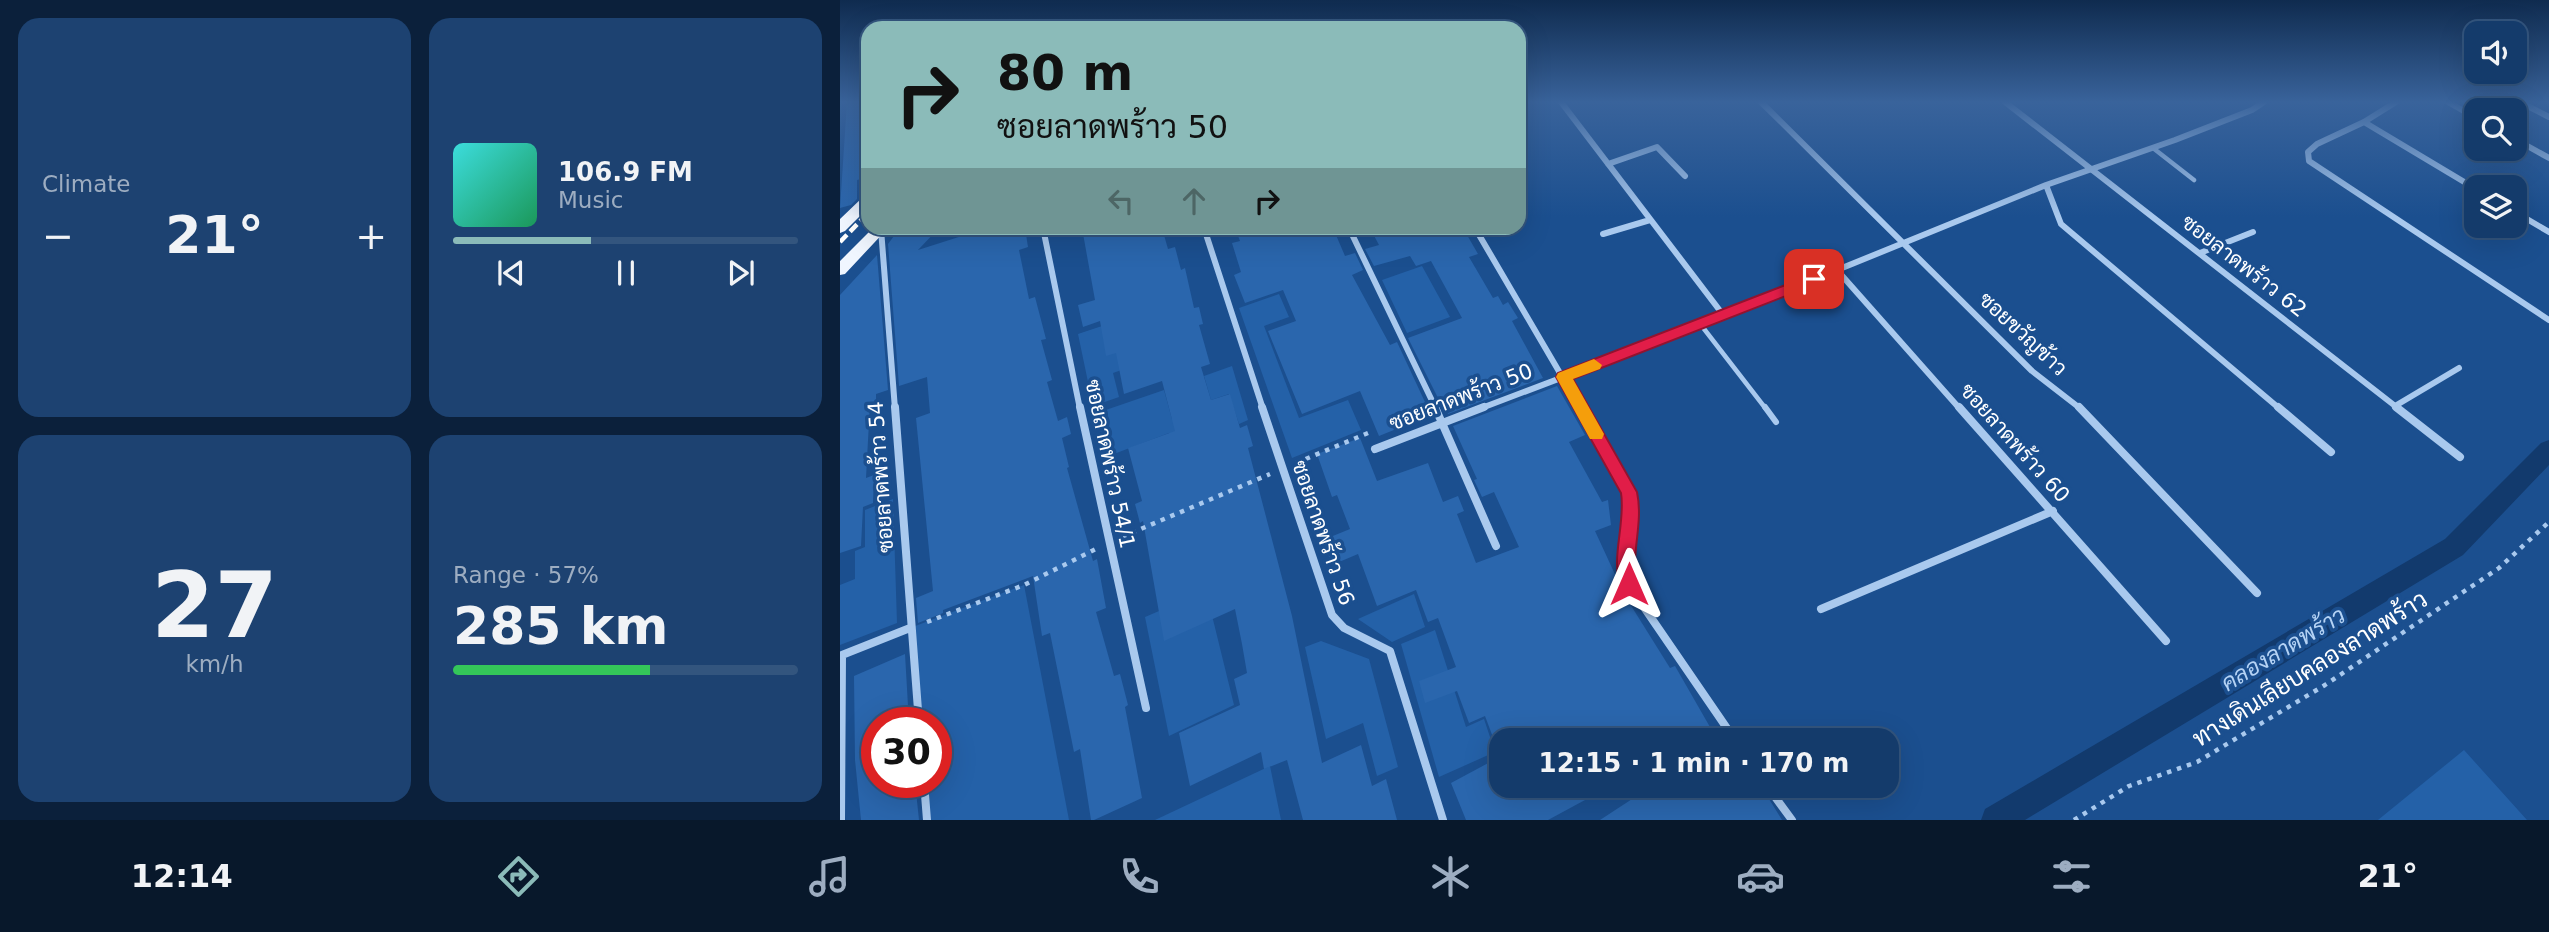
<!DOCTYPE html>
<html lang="en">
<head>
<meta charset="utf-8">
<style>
  :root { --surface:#143b6b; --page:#1d4271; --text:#f1f3f6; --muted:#9dadc1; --line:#33557e; --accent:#8bbbb9 }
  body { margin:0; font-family:"DejaVu Sans",Sarabun,sans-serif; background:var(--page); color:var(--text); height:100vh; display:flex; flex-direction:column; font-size:26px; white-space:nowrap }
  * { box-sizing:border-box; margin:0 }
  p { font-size:23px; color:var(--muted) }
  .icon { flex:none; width:38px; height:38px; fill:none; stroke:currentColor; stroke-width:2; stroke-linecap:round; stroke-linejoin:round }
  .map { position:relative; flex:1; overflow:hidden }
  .panel { display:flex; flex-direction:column; gap:18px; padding:18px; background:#0b203b; width:840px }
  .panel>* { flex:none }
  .guide { position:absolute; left:21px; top:21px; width:665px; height:214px; border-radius:21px; box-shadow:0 7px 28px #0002,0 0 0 2px var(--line); background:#8bbbb9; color:#111; overflow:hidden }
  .tools { position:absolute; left:1624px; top:21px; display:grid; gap:14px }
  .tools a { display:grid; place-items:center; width:63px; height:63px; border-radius:14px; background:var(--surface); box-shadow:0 7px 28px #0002,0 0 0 2px var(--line); font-size:35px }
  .speed { position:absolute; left:21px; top:707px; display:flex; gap:14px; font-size:35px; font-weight:700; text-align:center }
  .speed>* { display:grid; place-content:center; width:91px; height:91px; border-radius:50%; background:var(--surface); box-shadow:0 7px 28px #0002,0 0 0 2px var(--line); line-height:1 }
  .speed .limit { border:10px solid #d22; background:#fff; color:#111 }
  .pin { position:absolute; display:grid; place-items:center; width:60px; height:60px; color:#fff; margin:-30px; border-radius:14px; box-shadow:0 4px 10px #0006 }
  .me { position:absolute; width:77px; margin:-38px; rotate:0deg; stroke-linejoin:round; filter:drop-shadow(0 0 5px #0008) }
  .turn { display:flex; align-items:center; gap:24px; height:147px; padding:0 21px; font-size:32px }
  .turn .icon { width:91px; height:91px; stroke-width:2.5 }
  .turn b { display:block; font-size:49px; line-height:60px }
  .lanes { display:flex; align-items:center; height:66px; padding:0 21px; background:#0003; justify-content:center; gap:35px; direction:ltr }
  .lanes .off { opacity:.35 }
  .big { font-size:52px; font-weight:800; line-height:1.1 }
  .panel .widget { flex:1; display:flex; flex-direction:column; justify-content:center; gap:10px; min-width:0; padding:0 24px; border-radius:21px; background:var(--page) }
  .panel .dial { align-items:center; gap:0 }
  .dial b { font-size:91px; line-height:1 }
  .song { display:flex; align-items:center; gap:21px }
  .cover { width:84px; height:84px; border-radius:10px; background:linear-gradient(135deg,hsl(180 70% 55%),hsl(150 70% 35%)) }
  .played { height:7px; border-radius:4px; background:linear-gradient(90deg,var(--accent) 40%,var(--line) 40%) }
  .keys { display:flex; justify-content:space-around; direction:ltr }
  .heat { display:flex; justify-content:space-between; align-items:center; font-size:38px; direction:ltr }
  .charge { height:10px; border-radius:5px; background:linear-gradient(90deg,#34c759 57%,var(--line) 0) }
  .panel .tiles { flex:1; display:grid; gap:18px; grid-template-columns:repeat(2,1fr) }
  .trip { position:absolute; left:649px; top:728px; width:410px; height:70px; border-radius:21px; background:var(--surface); box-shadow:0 7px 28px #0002,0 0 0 2px var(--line); font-weight:800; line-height:70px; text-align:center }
  .tabs { display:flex; height:112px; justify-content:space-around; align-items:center; background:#08182b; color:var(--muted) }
  .tabs .icon { width:49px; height:49px }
  .tabs .on { color:var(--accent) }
  .tabs b { font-size:32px; color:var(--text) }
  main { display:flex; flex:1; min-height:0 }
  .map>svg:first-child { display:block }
  .green { fill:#2461a8 }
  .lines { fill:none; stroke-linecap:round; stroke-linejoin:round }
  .canal { fill:#123a6d; fill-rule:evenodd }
  .building { fill:#2a66ad }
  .path { stroke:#a9c9ee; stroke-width:4.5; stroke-dasharray:4.5 6; stroke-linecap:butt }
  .service-far1 { stroke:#a9c9ee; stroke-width:4.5 }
  .service { stroke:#a9c9ee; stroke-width:6 }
  .minor-far1 { stroke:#a9c9ee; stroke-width:6 }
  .minor { stroke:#a9c9ee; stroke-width:8 }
  .primary { fill:#f0f6ff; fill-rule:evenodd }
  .rail { stroke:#fff; stroke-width:4.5; stroke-dasharray:10 4.5; stroke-linecap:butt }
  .route { fill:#e11d48; stroke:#92132f; stroke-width:2 }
  .slow { fill:#f59e0b }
  .labels { text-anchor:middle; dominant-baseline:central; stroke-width:7; stroke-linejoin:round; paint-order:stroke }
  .street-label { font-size:21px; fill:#fff; stroke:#1b4f8f }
  .water-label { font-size:23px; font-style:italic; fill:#b5d3f5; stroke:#1b4f8f }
  .near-street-label { font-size:24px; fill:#fff; stroke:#1b4f8f }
</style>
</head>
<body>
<main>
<section class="panel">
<div class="tiles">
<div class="widget"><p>Climate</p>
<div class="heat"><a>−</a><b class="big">21°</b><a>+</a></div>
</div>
<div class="widget">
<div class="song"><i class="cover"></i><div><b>106.9 FM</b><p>Music</p></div></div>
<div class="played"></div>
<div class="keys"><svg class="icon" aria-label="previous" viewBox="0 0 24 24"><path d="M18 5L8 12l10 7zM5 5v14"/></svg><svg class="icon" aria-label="pause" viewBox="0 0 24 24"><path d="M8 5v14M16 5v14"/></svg><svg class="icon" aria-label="next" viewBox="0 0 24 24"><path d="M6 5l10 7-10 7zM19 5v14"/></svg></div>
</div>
<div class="widget dial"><b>27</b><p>km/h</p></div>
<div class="widget"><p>Range · 57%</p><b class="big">285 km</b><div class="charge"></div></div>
</div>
</section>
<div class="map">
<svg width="1709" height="820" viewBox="0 0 1709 820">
  <rect width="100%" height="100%" fill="#1b4f8f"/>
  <path class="green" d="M582,266L610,317L567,333L542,280Z
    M439,294L449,317L424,326L459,418L508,400L521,430L452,458L399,308Z
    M301,313L287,368L273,373L279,397L253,406L238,334Z
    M392,366L408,420L399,424L389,394L371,400L364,376Z
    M324,390L332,419L350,413L340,448L329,433L266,457L257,413Z
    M53,499L57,623L0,645V585L15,579V551L25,547V510Z
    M184,585L229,820H87L84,782H96V723H78L70,628Z
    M366,591L394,705L329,736L305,617Z
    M574,594L585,627L552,642L518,619Z
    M595,630L626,727L644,719L655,752L599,777L561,644Z
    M481,641L529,659L558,767L537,776L523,723L486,739L465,647Z
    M1624,750L1687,820H1538Z
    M430,766L441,820H315Z"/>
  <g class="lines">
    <path class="canal" d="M1709,440V465L1623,555L1185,820H1141L1145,809L1605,539L1701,443Z"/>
  </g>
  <path class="building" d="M7,102H28V177L17,180V199L11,205L0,208Z
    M60,228H99L78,250L147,228H185L188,247L179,250L189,299L195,297L206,339L201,340L212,380L207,382L218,421L227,417L231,434L222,438L229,467L227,468L253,561L257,559L266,608L256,612L274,676L280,674L288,705L285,707L302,798L254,820H251L240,749L234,752L210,633L202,636L193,576L103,610V613L78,623L76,598L93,591L76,418L90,413L87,377L59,386L48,244Z
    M242,228H322L328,249L335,247L341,270L345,268L354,308L359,307L363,324L359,325L370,364L361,367L371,400L390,394L400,428L407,425L413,446L408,448L452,616L482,763L521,745L532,786L546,779L557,820H463L447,760L424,769L421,752L350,786L339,733L400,705L394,679L407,673L402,644L395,609L324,641L303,521L300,523L295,504L302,501L288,448L335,431L322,381L284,394L276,353L266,356L260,321L243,327L238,305L255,300Z
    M395,228H493L505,256L515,253L523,270L512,275L550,345L557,342L591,415L539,436L520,391L462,414L428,331L456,321L443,290L405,303L394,275L401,272L392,243L400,241Z
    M530,228H568L571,232L586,228H623L638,254L629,257L653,298L658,296L663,305L668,302L678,318L672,321L703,378L608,414L606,410H604L568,338L622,318L591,261L576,266L570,256L534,266L525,249L539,245Z
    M37,255L48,390L36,394V401L30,403L26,478L34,475L33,503L23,507L21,546L0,553V295Z
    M717,386L745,435L729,442L762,502L768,500L771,525L755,531L785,596L830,668L835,666L874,734L863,740H817L810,728L784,740H654L645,716L629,723L617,691L585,703L579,681L616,667L598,618L588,622L576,590L537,606L518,554L492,565L483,540L510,529L497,495L492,497L477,454L520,438L537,481L588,463L603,502L618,496L624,511L617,514L636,563L679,547L654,492L642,497L634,480L637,479L613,426Z
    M65,654L69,723H37V782H75L79,820H21L15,760L14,676Z
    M652,761L662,786H738L745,800L708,820H626L611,783Z
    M812,786H899L904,793L921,786L942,820H760Z"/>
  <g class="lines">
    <path class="path" d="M456,463L528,433L530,438
      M282,537L430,474
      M87,622L184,585L256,549
      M1234,820L1289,786L1357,762L1485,685L1659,568L1709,522"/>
    <path class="service-far1" d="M1313,148L1354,180
      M861,325L926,409"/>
    <path class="service" d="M925,407L936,422"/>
    <path class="minor-far1" d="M721,102L884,316
      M921,102L1192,371L1241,409
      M1165,102L1559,409
      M1556,102L1524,122L1477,144L1468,152L1469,161L1709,320
      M1608,102L1636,118
      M1680,102L1709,117
      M1524,122L1636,189
      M1675,139L1709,158
      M768,164L817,147L845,176
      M1206,185L1221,224L1440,409
      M1675,212L1709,232
      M203,228L240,409
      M364,228L423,409
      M509,228L596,409
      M635,228L741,409
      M41,229L55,409
      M763,234L810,220
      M1360,253L1413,232
      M997,270L1120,409
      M1555,406L1619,368
      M639,409L884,316L1206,185L1335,140L1412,110L1424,102"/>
    <path class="minor" d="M55,407L79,723
      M240,407L306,708
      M422,407L492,615L504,628L550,651L603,820
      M595,407L656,546
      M740,407L789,492L788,584L895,740
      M1119,407L1326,641
      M1239,407L1417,593
      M1438,407L1491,452
      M1556,407L1620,457
      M535,449L644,407
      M981,609L1213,511
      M84,782L87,820
      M927,786L952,820
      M1,820L2,655L70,628"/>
    <path class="primary" d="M28,195V208L5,231L0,233V219L23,197Z
      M33,228H48L5,274L0,275V261Z"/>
    <path class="rail" d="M0,242L28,213"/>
  </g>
  <linearGradient id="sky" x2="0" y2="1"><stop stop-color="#0f2b4f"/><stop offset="0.47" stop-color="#39639b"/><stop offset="1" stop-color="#39639b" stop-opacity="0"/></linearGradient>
  <rect width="1709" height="217" fill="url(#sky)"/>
  <path class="route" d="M974,274L981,279L979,283L733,379L797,492C802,516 796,537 795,561C795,571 799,580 795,589L789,592L782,589C769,562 786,524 781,493L716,377L718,373Z"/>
  <path class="slow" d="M754,359L762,365L760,369L733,379L764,434L762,439H750L716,377L718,373Z"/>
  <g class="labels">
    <g class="street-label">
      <text transform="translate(1404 266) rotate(38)">ซอยลาดพร้าว 62</text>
      <text transform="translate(1183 334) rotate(43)">ซอยขวัญข้าว</text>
      <text transform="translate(621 397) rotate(-21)">ซอยลาดพร้าว 50</text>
      <text transform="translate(1175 443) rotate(48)">ซอยลาดพร้าว 60</text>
      <text transform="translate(270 464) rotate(78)">ซอยลาดพร้าว 54/1</text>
      <text transform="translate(41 477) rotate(-94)">ซอยลาดพร้าว 54</text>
      <text transform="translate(483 533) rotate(71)">ซอยลาดพร้าว 56</text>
    </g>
    <g class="water-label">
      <text transform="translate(1443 649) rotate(-31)">คลองลาดพร้าว</text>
    </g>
    <g class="near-street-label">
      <text transform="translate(1470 669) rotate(-32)">ทางเดินเลียบคลองลาดพร้าว</text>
    </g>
  </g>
</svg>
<div class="tools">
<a><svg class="icon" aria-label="sound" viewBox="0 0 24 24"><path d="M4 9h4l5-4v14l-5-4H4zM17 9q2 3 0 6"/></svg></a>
<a><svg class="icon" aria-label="search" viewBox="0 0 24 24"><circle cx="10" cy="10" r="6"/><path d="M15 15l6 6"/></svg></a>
<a><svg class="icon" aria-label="layers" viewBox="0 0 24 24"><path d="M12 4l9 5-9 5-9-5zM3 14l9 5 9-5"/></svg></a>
</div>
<div class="speed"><div class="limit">30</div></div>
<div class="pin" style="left:974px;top:279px;background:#d93025"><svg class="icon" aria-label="arrive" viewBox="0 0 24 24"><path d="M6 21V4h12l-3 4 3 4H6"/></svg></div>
<svg class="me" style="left:789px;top:584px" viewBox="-20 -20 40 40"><path d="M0-17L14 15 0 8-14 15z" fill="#e11d48" stroke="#fff" stroke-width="4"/></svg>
<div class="trip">12:15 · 1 min · 170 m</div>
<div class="guide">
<div class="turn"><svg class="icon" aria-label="right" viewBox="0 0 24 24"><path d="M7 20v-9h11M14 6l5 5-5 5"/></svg><div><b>80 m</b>ซอยลาดพร้าว 50</div></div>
<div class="lanes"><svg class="icon off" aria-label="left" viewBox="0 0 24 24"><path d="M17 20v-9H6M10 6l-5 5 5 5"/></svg><svg class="icon off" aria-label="ahead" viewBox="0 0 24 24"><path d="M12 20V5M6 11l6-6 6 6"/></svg><svg class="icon" aria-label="right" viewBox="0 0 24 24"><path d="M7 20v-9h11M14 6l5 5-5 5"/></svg></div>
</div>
</div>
</main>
<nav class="tabs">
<b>12:14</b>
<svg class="icon on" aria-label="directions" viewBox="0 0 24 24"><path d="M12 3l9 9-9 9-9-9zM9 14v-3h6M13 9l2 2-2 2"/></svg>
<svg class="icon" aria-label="music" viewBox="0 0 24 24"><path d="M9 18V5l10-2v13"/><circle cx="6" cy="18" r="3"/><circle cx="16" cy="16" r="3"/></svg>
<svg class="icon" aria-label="phone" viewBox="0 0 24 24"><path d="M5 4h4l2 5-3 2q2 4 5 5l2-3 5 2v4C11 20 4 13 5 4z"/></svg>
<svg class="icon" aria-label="climate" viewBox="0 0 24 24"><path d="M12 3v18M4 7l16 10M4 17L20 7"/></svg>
<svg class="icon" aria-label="car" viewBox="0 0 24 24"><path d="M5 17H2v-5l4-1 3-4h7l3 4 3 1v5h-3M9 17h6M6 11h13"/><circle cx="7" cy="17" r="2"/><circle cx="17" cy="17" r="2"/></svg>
<svg class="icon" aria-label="filters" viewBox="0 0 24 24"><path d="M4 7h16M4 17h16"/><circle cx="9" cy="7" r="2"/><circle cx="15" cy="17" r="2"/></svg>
<b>21°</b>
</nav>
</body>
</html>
